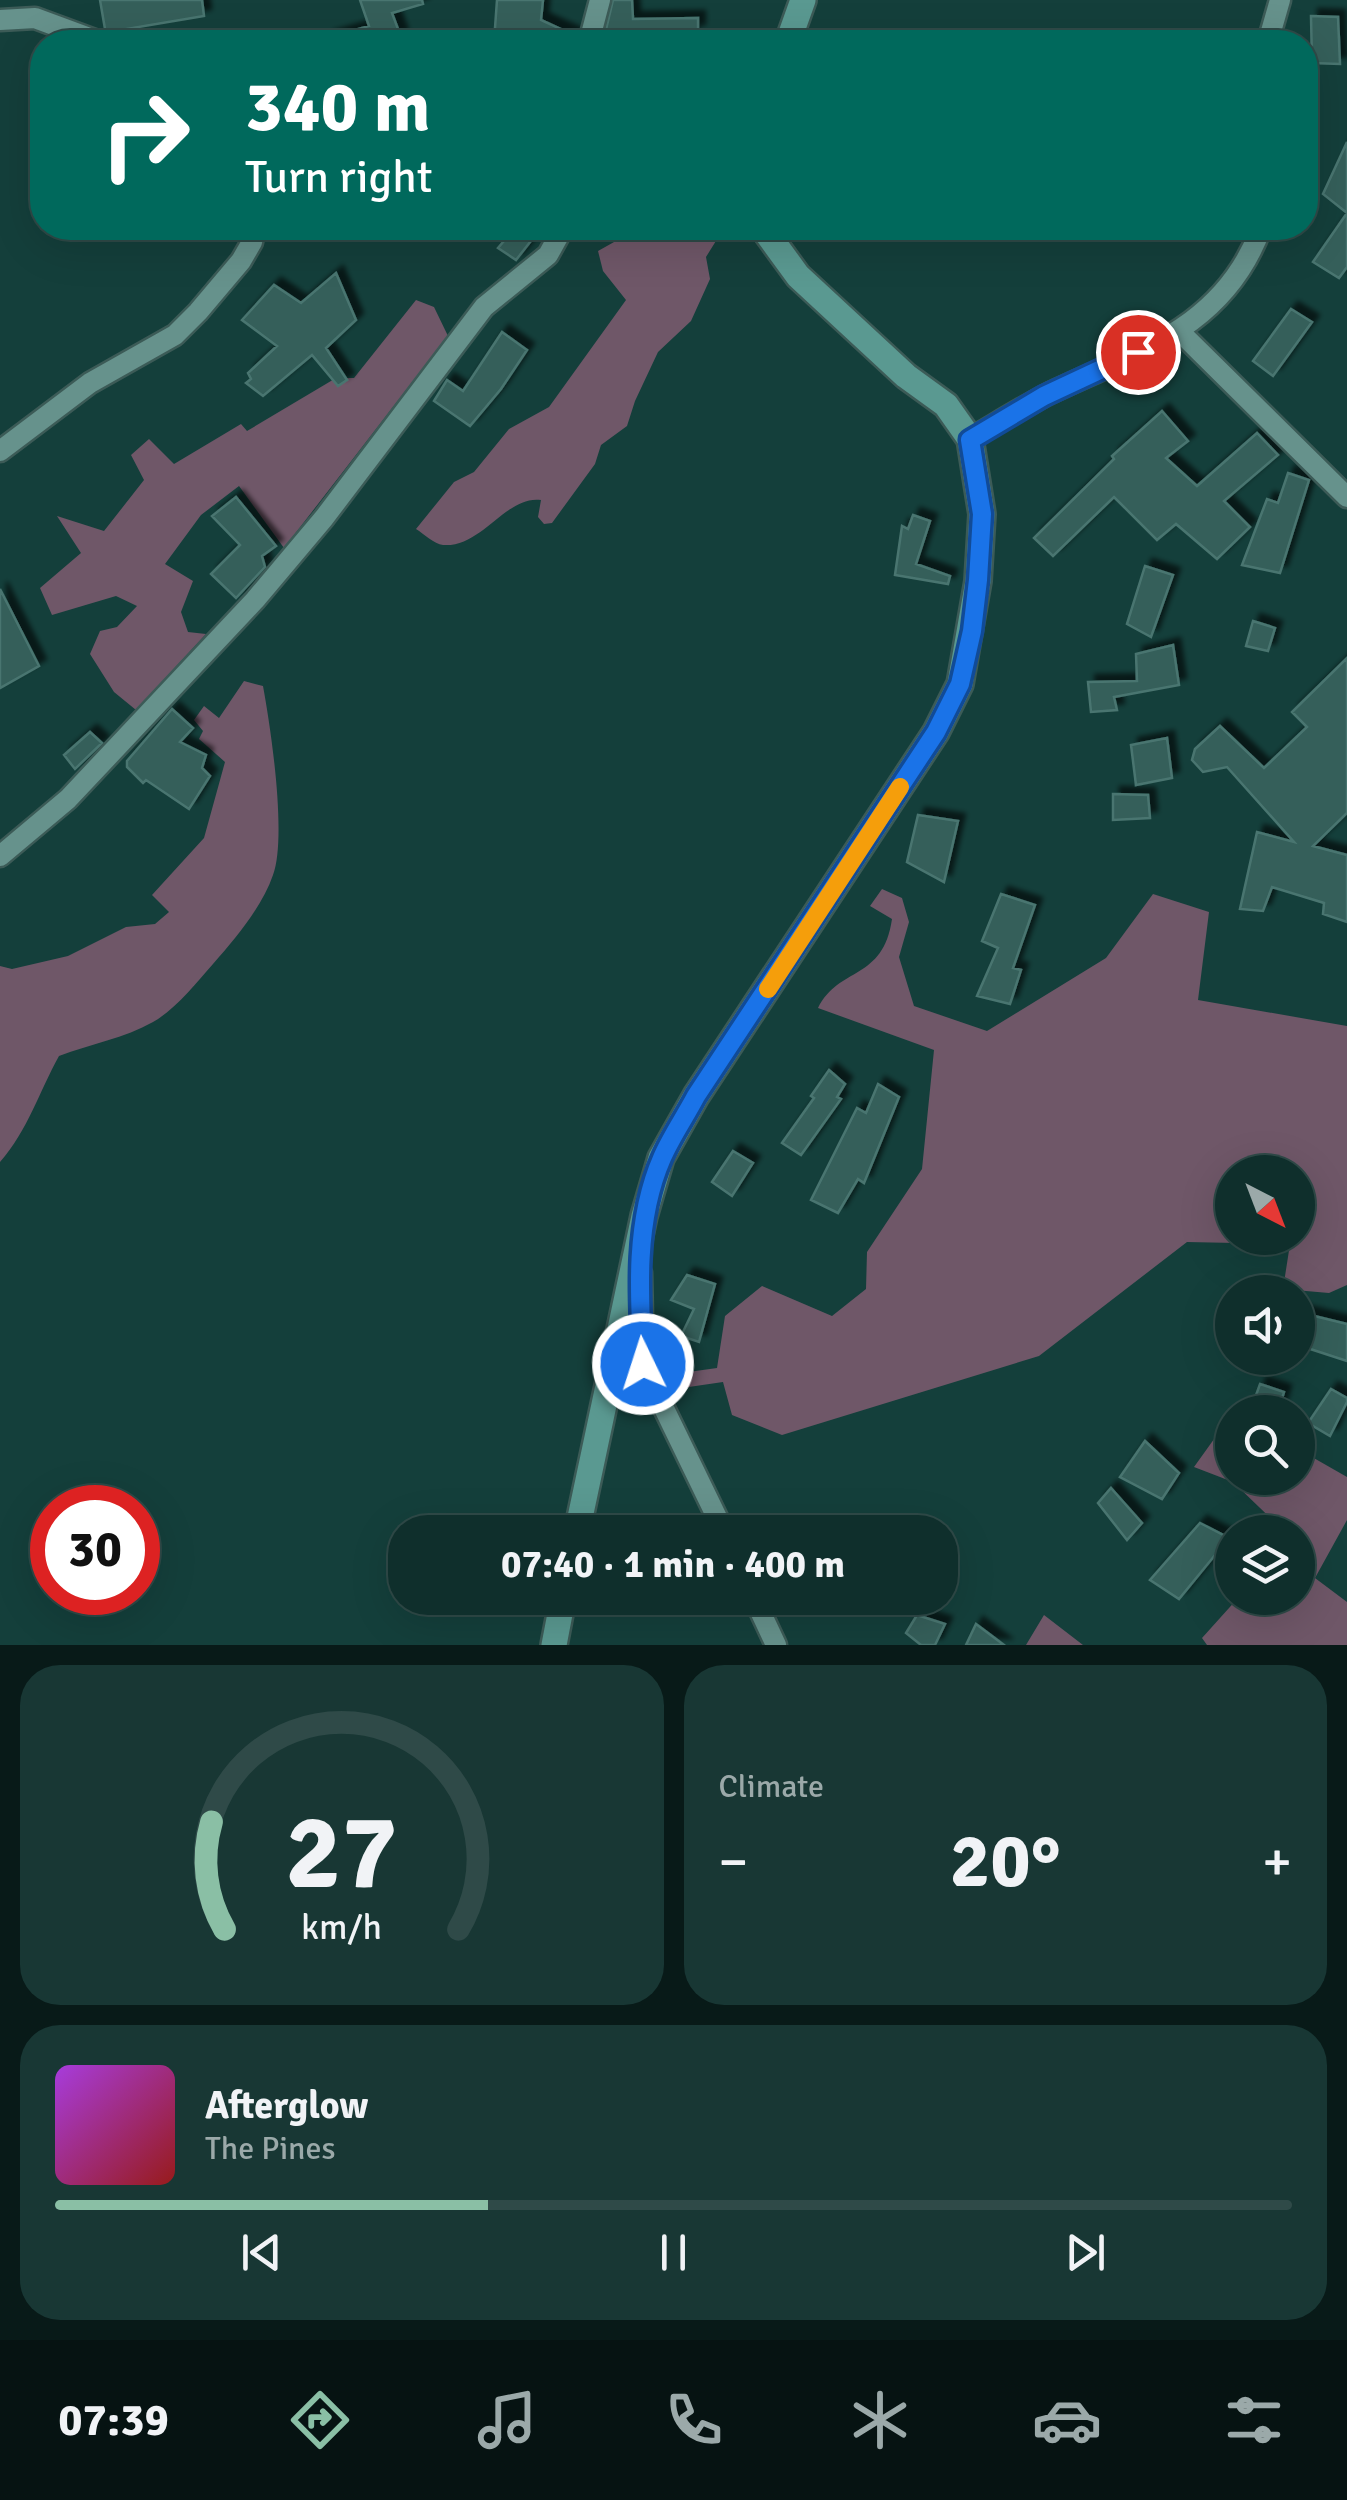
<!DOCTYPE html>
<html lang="en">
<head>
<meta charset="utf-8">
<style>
  :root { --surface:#0f2f2c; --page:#183734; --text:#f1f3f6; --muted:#9ba9a9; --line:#2f4a48; --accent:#8abfa5 }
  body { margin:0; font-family:Signika,sans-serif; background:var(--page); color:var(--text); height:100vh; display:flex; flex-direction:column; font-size:38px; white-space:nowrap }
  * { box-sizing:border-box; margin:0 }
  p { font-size:32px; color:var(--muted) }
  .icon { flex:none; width:55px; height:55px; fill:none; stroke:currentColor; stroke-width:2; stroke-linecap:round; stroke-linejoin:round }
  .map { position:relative; height:1645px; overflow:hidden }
  .panel { display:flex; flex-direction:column; gap:20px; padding:20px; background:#081a18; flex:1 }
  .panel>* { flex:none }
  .hud { position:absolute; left:30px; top:30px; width:1288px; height:210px; border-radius:40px; box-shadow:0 10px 40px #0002,0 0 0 2px var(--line); background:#00695c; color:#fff; overflow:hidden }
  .needle { width:65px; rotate:138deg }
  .tools { position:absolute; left:1215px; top:1155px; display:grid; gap:20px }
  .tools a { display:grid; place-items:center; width:100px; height:100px; border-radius:50%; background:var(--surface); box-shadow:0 10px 40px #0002,0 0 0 2px var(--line); font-size:50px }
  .speed { position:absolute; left:30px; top:1485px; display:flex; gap:20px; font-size:50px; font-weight:700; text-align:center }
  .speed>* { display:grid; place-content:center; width:130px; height:130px; border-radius:50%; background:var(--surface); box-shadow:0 10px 40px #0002,0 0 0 2px var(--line); line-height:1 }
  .speed .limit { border:15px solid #d22; background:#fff; color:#111 }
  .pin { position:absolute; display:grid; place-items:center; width:85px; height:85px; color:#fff; margin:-42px; border:5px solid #fff; border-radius:50%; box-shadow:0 2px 10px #0007 }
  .me { position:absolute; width:110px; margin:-55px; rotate:356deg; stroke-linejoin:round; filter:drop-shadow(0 0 8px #0008) }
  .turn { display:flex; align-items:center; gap:35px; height:210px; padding:0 50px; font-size:45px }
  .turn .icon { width:130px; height:130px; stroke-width:2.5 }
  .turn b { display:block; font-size:70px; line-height:85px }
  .big { font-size:75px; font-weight:700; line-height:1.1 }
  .panel .widget { flex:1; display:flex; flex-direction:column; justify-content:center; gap:15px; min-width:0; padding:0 35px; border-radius:40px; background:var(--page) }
  .panel .dial { align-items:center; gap:0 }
  .dial svg { height:260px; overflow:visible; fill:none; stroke:var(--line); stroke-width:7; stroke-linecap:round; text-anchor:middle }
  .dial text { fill:var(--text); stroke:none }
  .song { display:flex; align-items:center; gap:30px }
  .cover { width:120px; height:120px; border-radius:15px; background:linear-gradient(135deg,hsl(280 70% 55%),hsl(0 70% 35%)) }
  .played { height:10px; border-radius:5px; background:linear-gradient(90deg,var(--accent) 35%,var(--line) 35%) }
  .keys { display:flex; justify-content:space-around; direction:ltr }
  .heat { display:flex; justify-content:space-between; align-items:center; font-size:55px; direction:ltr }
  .panel .tiles { flex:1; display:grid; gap:20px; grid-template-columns:1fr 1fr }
  .widget:last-child { grid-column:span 2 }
  .trip { position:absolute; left:388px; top:1515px; width:570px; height:100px; border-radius:40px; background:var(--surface); box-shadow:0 10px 40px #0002,0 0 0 2px var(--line); font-weight:700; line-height:100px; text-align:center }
  .menu { display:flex; height:160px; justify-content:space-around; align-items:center; background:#061312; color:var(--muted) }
  .menu .icon { width:70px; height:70px }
  .menu .selected { color:var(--accent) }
  .menu b { font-size:45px; color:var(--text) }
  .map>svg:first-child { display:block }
  .green { fill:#6f5768; fill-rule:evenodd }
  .building { fill:#345f5a; stroke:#4a7570; stroke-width:2.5; filter:url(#shadow) }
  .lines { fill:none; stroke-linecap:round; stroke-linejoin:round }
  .street-casing { stroke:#3c5b57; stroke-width:25 }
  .secondary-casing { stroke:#3c5b57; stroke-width:30 }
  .street { stroke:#66928c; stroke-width:20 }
  .secondary { stroke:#5a9991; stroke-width:25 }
  .route-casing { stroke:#114b97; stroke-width:25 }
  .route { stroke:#1a73e8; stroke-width:18 }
  .slow { stroke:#f59e0b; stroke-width:18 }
</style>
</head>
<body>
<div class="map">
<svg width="1347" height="1645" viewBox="0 0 1347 1645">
  <defs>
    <filter id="shadow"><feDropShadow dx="7" dy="-7" stdDeviation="2.5" flood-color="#0009"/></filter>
  </defs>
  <rect width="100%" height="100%" fill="#143f3b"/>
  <path class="green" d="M639,228H724L706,257L710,279L691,321L658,352L635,401L627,426L601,445L595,464L552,523L544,524L538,517L541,500C506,495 482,548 443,545C434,544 424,534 416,529L454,482L474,472L509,429L549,407L626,300L603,271L598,251Z
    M416,300L434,307L448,336L284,548L239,486L201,515L165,564L193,581L181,612L188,632L206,634L136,710L114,692L90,654L100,631L117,627L137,606L116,596L52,615L40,588L81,553L57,516L104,531L144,480L131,455L149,439L174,464L241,424L247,431L336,378H354Z
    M244,681L263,686C271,729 287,837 273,875C262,907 235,939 213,964C195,984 176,1009 153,1022C125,1038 90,1044 59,1056C39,1092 28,1130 0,1162V966L12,969L68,956L126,927L155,924L169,912L152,895L204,838L225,762L199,739L203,731L194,720L204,706L219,718Z
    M882,889L902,898L909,922L899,957L914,1006L987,1031L1106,958L1153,894L1209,912L1198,1000L1347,1026V1285L1329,1293L1283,1289L1290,1244L1187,1242L1039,1356L782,1435L732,1415L723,1382L682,1388L674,1374L717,1368L725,1316L762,1286L832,1316L866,1289L867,1252L922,1169L934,1050L818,1008C839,966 883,981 892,919L870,906ZM1298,1172V1238H1232V1172Z
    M1232,1414V1478H1298V1449L1347,1477V1520L1315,1578L1347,1602V1645H1207L1202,1638L1238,1598H1298V1532H1285L1233,1482L1194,1467Z
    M1044,1615L1083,1645H1026Z"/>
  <path class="building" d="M100,0H202L204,16L109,32L105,29Z
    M360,0H422L423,4L392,13L401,37L393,42H328L327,38L369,26Z
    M497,0H543L541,20L576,36V42H494Z
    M613,0H632L633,19L698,18V31L690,32L691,42H655L654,34L604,38Z
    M1311,16L1338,17L1340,64L1312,63Z
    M1347,142V267L1339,278L1313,262L1347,213L1323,194Z
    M515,228H541L516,260L498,248Z
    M336,273L356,320L326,348L347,380L338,386L312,355L263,396L246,383L251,379L248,373L277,346L242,320L274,285L301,303Z
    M1291,309L1312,322L1273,376L1253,361Z
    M502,332L527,350L501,389L470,426L434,401L447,380L463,391Z
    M1162,411L1188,441L1166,458L1197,486L1257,433L1278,455L1224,501L1250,527L1217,559L1176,524L1157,540L1114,497L1053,556L1034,538L1114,459L1112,456Z
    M1288,473L1309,480L1280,573L1242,565L1267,499L1278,503Z
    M236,497L276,546L262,556L265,567L236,598L211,574L240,545L212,516Z
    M913,515L930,521L916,564L950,576L948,584L895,575L902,526L908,529Z
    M1145,566L1173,575L1151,637L1127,624Z
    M0,589L39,666L0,688Z
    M1253,621L1275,628L1268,651L1246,646Z
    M1173,645L1179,685L1114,697L1117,710L1091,712L1088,682L1137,681L1136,654Z
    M1347,658V813L1313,846L1347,855V922L1323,914L1324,903L1272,887L1263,911L1240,909L1257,832L1294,842L1227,767L1203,772L1192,760L1195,749L1220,726L1264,768L1307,727L1292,712Z
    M172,709L193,728L180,742L206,755L202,768L210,776L189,809L146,780L143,783L127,767V761Z
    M90,732L102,743L75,769L64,755Z
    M1167,738L1172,778L1136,785L1131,745Z
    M1113,794L1148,795L1150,818L1113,820Z
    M918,815L958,821L944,882L907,862Z
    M1001,894L1035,905L1013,968L1021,970L1010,1004L977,996L998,948L982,941Z
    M829,1070L845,1084L837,1097L841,1099L801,1155L782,1143L814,1098L811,1096Z
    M878,1084L899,1097L864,1183L858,1179L838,1213L811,1200L857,1108L866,1113Z
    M733,1151L753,1163L732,1196L712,1182Z
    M687,1275L715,1284L699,1342L681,1336L694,1309L671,1300Z
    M1298,1312L1347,1324V1361L1298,1345Z
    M1260,1384L1284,1392L1278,1412H1250Z
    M1331,1389L1347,1398V1402L1330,1436L1308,1423Z
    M1145,1441L1179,1473L1162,1499L1120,1477Z
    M1111,1488L1142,1523L1127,1540L1098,1503Z
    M1200,1523L1229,1538L1179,1599L1150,1580Z
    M917,1615L945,1624L935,1645H921L906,1633Z
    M976,1624L1004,1645H966Z"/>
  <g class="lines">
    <defs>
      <path id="street" d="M0,20L35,18L100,42
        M589,42L600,0
        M1268,42L1280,0
        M1180,332L1347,497
        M970,439C996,424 1023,407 1050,393C1139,351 1224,328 1261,228
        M0,451L90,383L175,335L198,312L241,261L252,242L255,228
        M0,856L68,799L255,600L324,518L484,307L548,255L563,228
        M641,1273L643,1365L724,1532
        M754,1598L776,1645"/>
      <path id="secondary" d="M788,42L803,0
        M577,1532L644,1216L661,1158L696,1096L936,732L960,684L978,581L982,514L970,439L946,405L906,376L798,276L763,228
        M554,1645L563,1598"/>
    </defs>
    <use href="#street" class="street-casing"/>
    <use href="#secondary" class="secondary-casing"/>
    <use href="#street" class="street"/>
    <use href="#secondary" class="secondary"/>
  </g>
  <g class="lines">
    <defs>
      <path id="route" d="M643,1364C639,1296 634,1222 662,1158C671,1137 685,1117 696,1096L936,732L960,684L972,631L978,580L982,514L970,440L1044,396L1138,352"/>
    </defs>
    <use href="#route" class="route-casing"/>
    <use href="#route" class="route"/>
    <path class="slow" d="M768,989L900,787"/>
  </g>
</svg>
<div class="tools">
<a><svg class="needle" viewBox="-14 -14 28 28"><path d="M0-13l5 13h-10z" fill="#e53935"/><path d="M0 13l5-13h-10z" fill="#9ba9a9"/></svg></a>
<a><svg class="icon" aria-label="sound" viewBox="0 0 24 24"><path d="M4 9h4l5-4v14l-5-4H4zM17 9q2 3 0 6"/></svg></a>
<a><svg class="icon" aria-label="search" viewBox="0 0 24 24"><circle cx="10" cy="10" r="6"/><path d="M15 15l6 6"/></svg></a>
<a><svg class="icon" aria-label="layers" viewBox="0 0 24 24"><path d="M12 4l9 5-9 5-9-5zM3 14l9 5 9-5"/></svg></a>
</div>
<div class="speed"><div class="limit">30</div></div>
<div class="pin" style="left:1138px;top:352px;background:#d93025"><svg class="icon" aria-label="arrive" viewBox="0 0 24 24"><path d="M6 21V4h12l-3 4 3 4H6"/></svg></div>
<svg class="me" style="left:643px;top:1364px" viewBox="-20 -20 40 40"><circle r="17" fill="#1a73e8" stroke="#fff" stroke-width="3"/><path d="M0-11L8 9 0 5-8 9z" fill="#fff"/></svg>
<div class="trip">07:40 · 1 min · 400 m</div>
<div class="hud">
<div class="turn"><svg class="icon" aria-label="right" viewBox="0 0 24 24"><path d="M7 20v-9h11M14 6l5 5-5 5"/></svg><div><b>340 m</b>Turn right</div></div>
</div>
</div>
<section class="panel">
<div class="tiles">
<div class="widget dial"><svg viewBox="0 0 100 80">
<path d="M14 69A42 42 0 1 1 86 69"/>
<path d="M14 69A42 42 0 0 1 10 36" stroke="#8abfa5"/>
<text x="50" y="56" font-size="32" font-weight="700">27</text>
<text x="50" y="72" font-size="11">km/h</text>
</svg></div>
<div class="widget"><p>Climate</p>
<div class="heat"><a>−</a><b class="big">20°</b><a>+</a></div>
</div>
<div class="widget">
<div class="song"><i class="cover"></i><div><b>Afterglow</b><p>The Pines</p></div></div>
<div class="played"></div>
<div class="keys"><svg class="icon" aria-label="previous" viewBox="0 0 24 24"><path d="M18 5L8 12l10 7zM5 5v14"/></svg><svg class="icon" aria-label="pause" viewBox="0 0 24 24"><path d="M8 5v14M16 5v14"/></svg><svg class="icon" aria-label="next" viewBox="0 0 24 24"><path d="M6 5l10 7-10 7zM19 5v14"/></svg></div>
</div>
</div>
</section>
<nav class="menu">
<b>07:39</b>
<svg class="icon selected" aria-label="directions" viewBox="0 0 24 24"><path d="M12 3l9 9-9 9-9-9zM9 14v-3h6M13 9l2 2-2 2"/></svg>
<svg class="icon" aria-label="music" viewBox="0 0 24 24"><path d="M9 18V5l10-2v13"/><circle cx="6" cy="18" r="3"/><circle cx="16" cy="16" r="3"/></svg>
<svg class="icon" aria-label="phone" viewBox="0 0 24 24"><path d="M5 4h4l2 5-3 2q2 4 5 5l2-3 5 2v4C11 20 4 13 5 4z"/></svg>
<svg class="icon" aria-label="climate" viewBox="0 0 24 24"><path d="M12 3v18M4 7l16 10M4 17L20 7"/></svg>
<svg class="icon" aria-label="car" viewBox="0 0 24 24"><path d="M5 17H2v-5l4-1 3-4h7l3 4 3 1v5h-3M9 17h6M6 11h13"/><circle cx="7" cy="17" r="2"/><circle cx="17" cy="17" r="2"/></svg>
<svg class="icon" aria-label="filters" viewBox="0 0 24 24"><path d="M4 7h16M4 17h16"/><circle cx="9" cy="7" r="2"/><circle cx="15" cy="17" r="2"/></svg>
</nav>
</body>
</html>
